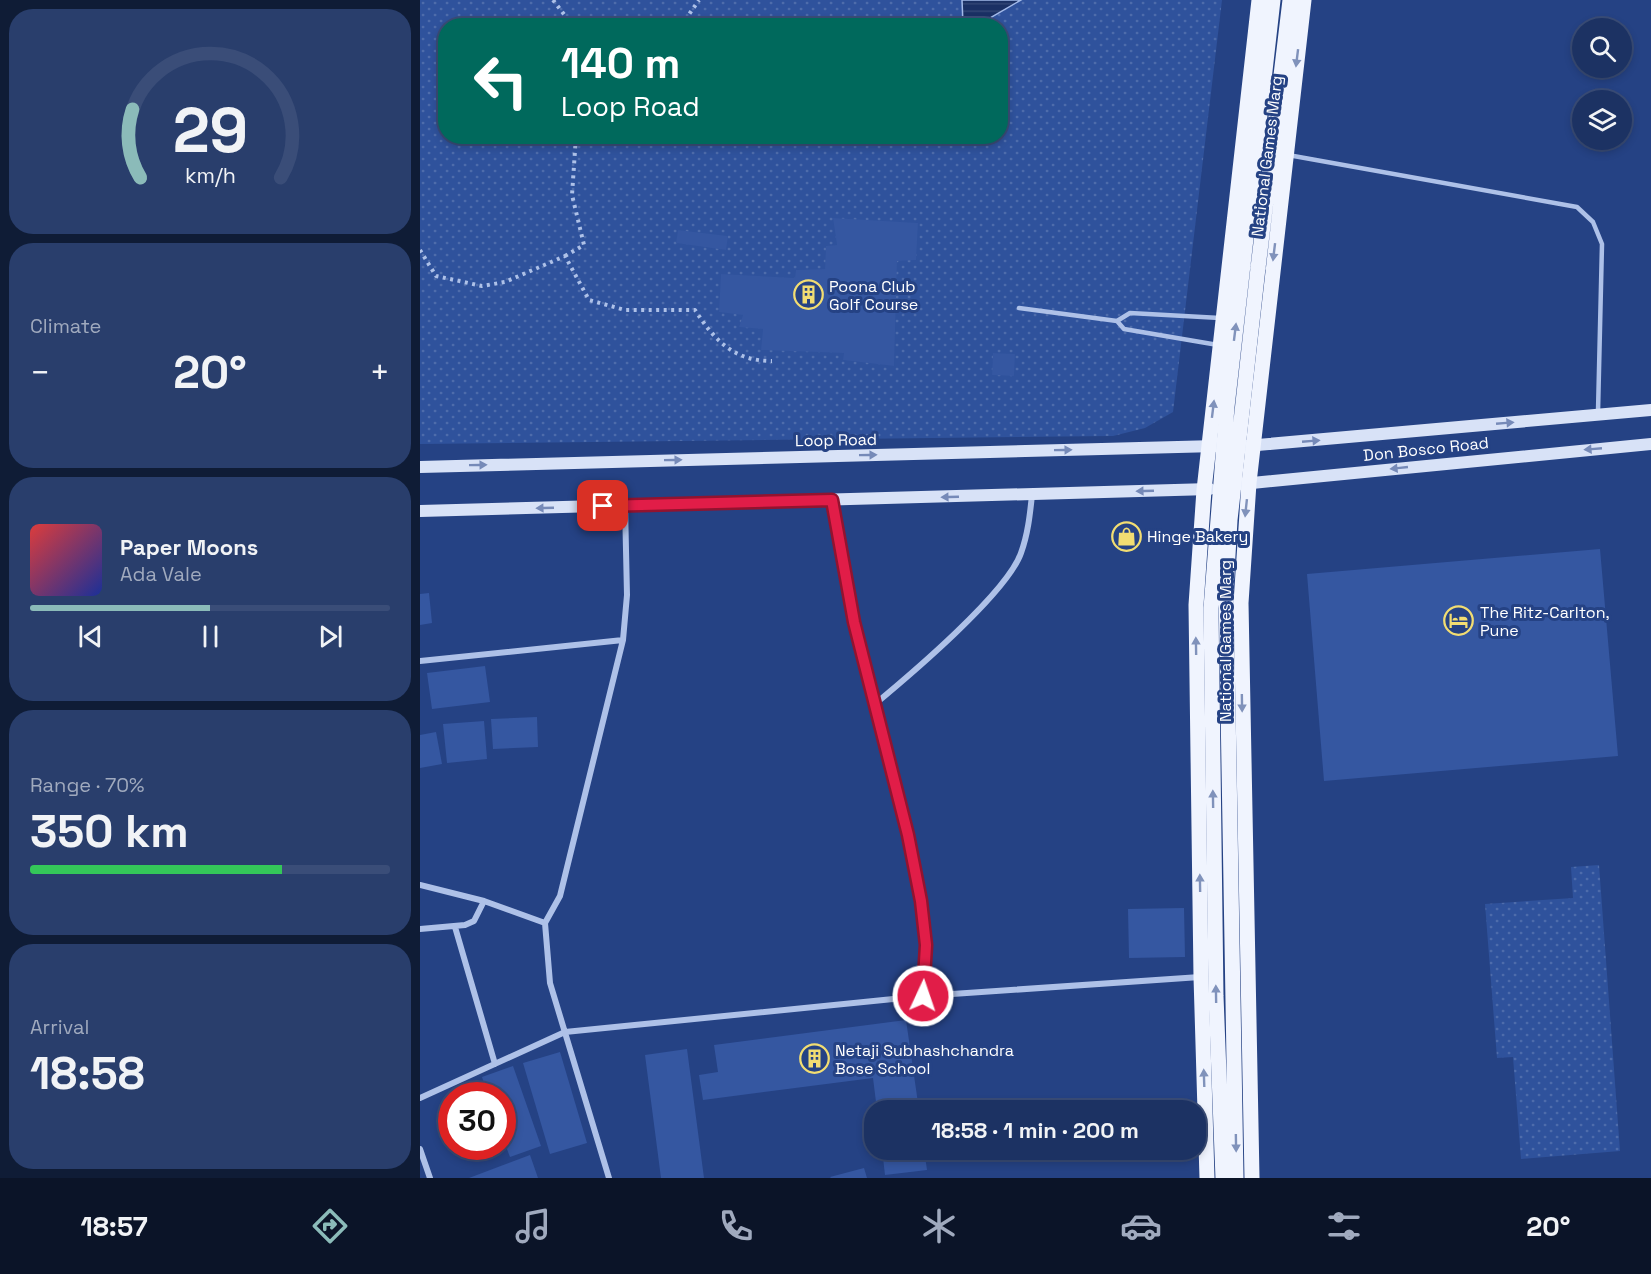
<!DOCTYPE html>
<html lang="en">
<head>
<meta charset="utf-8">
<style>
  :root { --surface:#1c3263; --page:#293e6c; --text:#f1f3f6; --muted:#a0aabe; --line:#3a4d78; --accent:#8bbbb9 }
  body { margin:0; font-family:"Space Grotesk",sans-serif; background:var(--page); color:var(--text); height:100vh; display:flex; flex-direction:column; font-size:22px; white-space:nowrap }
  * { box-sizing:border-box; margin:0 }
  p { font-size:20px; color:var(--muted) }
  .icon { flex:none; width:33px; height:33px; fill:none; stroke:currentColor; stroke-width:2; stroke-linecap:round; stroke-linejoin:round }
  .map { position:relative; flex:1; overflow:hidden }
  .panel { display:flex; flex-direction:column; gap:9px; padding:9px; background:#0f1c36; width:420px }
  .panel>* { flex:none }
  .banner { position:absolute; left:18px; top:18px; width:570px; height:126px; border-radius:24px; box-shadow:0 3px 9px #0003,0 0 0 2px var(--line); background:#00695c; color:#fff; overflow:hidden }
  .tools { position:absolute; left:1152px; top:18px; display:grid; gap:12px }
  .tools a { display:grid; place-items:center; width:60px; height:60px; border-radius:50%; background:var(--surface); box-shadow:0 3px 9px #0003,0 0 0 2px var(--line); font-size:30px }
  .speed { position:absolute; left:18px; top:1082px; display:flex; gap:12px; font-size:30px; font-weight:700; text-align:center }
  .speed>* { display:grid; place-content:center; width:78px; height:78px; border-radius:50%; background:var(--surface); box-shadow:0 3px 9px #0003,0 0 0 2px var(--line); line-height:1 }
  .speed .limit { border:9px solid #d22; background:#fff; color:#111 }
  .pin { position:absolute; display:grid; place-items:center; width:51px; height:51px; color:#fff; margin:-26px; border-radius:12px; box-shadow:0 3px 9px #0006 }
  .me { position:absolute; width:66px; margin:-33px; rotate:3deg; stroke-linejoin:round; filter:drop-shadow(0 0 4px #0008) }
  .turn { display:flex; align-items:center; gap:21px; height:126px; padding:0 24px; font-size:27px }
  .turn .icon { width:78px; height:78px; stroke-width:2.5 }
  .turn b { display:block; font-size:42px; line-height:51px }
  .big { font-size:45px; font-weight:800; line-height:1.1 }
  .panel .card { flex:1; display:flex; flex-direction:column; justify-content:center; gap:9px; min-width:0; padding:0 21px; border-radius:24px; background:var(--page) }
  .panel .dial { align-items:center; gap:0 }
  .dial svg { height:156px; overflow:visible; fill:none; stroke:var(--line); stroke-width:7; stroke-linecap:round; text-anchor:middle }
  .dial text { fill:var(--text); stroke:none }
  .song { display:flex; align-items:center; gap:18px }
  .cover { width:72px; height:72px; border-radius:9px; background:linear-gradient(135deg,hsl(0 70% 55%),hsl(230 70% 35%)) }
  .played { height:6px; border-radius:3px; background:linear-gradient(90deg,var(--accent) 50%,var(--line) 50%) }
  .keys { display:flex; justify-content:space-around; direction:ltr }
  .heat { display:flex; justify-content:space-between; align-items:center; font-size:33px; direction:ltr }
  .charge { height:9px; border-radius:4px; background:linear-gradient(90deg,#34c759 70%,var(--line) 0) }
  .trip { position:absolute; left:444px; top:1100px; width:342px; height:60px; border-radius:24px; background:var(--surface); box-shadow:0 3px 9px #0003,0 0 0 2px var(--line); font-weight:800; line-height:60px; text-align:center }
  .menu { display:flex; height:96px; justify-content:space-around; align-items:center; background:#0b1428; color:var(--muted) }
  .menu .icon { width:42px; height:42px }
  .menu .current { color:var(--accent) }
  .menu b { font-size:27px; color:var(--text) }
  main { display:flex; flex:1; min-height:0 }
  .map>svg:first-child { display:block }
  .grass { fill:url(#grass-dots); fill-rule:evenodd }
  .water { fill:url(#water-rules); stroke:#a3bae9; stroke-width:1.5 }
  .building { fill:#3557a1 }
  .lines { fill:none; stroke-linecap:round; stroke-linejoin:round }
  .path { stroke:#aec1e8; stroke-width:4; stroke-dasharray:3 4.5; stroke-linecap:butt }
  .service { stroke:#aec1e8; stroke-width:4.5 }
  .minor { stroke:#aec1e8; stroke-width:6 }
  .secondary { stroke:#d8e2f7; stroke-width:12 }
  .primary { stroke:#f0f4fe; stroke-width:15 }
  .primary-bridge { stroke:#f0f4fe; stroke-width:15 }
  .oneway { fill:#8092bb }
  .oneway2 { fill:#768ab8 }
  .route-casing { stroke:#92132f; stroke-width:15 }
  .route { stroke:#e11d48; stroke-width:10 }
  .labels { text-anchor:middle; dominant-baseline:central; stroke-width:6; stroke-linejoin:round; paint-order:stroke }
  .street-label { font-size:16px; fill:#fff; stroke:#254284 }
  .poi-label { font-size:16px; fill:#fff; stroke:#254284; text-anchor:start }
</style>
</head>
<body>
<main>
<section class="panel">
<div class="card dial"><svg viewBox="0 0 100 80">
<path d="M14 69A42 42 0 1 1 86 69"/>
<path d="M14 69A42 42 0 0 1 10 34" stroke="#8bbbb9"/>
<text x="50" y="56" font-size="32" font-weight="700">29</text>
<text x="50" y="72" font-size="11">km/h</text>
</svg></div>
<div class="card"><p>Climate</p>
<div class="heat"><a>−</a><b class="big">20°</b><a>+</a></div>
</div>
<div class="card">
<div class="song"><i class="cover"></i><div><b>Paper Moons</b><p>Ada Vale</p></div></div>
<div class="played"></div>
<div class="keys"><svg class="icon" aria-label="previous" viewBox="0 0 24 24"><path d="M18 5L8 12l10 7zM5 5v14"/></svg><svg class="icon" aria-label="pause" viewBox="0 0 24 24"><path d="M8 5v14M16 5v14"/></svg><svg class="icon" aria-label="next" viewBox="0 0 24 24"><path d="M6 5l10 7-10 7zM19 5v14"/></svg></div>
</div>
<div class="card"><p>Range · 70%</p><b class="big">350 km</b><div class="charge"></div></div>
<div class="card"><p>Arrival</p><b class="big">18:58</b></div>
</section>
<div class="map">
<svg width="1231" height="1178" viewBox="0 0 1231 1178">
  <defs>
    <pattern id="grass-dots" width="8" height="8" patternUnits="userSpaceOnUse" patternTransform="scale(1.5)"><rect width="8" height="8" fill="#2f529c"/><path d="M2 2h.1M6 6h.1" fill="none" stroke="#4e6cab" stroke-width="1.8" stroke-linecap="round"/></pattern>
    <pattern id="water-rules" width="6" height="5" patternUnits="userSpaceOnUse" patternTransform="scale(1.5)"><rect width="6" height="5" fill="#1a3064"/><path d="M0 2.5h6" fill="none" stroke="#314574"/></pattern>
  </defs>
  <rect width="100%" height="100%" fill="#254284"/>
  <path class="grass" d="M0,0H802L753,412L725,428L693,436L0,444ZM26,26H580V136H26Z
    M1179,865L1200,1151L1101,1159L1093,1057L1077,1058L1065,904L1153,898L1151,867Z"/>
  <path class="water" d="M542,0H601L558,25L543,24Z"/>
  <path class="building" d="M413,218L498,223L496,260L477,261L474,366L423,360L424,353L341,350L343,329L319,327L323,315L299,312L301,274L375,278L376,270L405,269L406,246L417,245Z
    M258,230L308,236L306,250L256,243Z
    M573,353L595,354L594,376L572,375Z
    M1180,549L1198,756L904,781L887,574Z
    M9,593L12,623L0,625V594Z
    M65,666L70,702L12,709L7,673Z
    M117,717L118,747L73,749L71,719Z
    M64,721L67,759L27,763L23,724Z
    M16,732L22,764L0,768V735Z
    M764,908L765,957L709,958L708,909Z
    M486,1020L499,1110H457L453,1078L283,1100L279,1075L298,1072L294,1045Z
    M267,1049L284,1178H241L225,1055Z
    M140,1052L167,1143L130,1154L103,1063Z
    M93,1066L121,1146L90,1157L82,1136V1095H68L62,1077Z
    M462,1149H504L507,1170L465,1175Z
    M110,1155L118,1178H49Z
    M444,1168L447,1178H411L410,1177Z"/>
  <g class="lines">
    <path class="path" d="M133,0L153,26
      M261,26L279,0
      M0,250L16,276L62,286L85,282L145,256L169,300L205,310H275C295,341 314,361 352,361
      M145,256L164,245L152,195L156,136"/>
    <path class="service" d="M868,155L1157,207L1173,222L1182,244L1178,412
      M599,308L697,321L704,329L798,345
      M697,321L710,313L800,318"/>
    <path class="minor" d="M412,500L434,622L488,835L501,901L506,945L503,996
      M0,661L203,640
      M455,704C490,675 587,593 601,553C608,534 610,514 612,495
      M0,885L64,901L125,923
      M35,927L75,1064
      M0,929L45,925L54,921L64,901
      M0,1098L145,1032L503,996L780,977
      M0,1149L10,1178
      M189,1178L130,983L125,923L140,896L203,640L207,595L205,505"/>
    <path class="secondary" d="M826,446L1231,410
      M0,467L796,446
      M822,484L1231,444
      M0,511L790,489"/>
    <path class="primary" d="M823,265L853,0
      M838,268L870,0
      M787,1178L781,977L776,605L784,490L839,0
      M832,1178L821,603L829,483L884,0"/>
    <path class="primary-bridge" d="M803,1178L796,996L791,608L807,407L823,265
      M816,1178L806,589L810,520L838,268"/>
  </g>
  <defs><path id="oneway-solid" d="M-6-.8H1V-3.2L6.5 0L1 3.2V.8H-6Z" transform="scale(1.5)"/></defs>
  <g class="oneway">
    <use href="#oneway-solid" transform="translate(877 58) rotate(97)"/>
    <use href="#oneway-solid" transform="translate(854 252) rotate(97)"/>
    <use href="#oneway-solid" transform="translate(815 332) rotate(-83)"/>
    <use href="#oneway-solid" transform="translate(793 409) rotate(-83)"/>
    <use href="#oneway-solid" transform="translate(826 508) rotate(96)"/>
    <use href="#oneway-solid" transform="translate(776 646) rotate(-91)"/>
    <use href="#oneway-solid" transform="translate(822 703) rotate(89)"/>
    <use href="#oneway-solid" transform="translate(793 799) rotate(-91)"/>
    <use href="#oneway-solid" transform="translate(780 883) rotate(-91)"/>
    <use href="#oneway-solid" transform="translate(796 994) rotate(-91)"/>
    <use href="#oneway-solid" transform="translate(784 1078) rotate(-92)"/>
    <use href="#oneway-solid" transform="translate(816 1143) rotate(89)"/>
  </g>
  <g class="oneway2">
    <use href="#oneway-solid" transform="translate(1085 423) rotate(-5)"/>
    <use href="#oneway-solid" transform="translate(891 441) rotate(-5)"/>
    <use href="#oneway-solid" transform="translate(1173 449) rotate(175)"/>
    <use href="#oneway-solid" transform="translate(643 450) rotate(-1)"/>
    <use href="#oneway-solid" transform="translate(448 455) rotate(-1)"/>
    <use href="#oneway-solid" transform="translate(253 460) rotate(-1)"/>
    <use href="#oneway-solid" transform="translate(58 465) rotate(-1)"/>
    <use href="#oneway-solid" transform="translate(979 468) rotate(174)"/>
    <use href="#oneway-solid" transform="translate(725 491) rotate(178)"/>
    <use href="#oneway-solid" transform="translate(530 497) rotate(178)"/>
    <use href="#oneway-solid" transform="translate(125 508) rotate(178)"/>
  </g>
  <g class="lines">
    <defs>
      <path id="route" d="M183,506L412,500L434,622L488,835L501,901L506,945L503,996"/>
    </defs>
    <use href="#route" class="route-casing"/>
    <use href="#route" class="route"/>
  </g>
  <defs>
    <symbol id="building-ring" viewBox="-11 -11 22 22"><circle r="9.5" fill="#254284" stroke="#f2dd72" stroke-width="1.5"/><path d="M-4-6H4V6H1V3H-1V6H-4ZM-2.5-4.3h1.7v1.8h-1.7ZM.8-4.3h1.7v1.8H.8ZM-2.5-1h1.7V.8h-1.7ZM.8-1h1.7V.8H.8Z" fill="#f2dd72"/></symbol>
    <symbol id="shop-ring" viewBox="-11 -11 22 22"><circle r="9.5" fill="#254284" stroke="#f2dd72" stroke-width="1.5"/><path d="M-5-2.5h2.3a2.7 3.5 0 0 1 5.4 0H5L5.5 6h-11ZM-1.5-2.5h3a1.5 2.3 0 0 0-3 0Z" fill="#f2dd72"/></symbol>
    <symbol id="hotel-ring" viewBox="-11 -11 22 22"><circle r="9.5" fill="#254284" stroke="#f2dd72" stroke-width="1.5"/><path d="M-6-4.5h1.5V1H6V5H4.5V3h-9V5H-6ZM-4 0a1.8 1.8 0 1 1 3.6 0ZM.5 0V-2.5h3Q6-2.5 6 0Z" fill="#f2dd72"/></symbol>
  </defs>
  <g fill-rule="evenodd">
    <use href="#building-ring" x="372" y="278" width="33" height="33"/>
    <use href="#shop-ring" x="690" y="520" width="33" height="33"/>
    <use href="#hotel-ring" x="1022" y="604" width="33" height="33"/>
    <use href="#building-ring" x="378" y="1042" width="33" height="33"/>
  </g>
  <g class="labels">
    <g class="street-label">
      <text transform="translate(847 156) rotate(-83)">National Games Marg</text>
      <text transform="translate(416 440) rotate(-1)">Loop Road</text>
      <text transform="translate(1006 449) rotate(-6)">Don Bosco Road</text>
      <text transform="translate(805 641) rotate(-90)">National Games Marg</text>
    </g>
    <g class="poi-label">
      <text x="409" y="286">Poona Club<tspan x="409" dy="18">Golf Course</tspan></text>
      <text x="727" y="536">Hinge Bakery</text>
      <text x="1060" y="612">The Ritz-Carlton,<tspan x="1060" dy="18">Pune</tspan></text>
      <text x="415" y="1050">Netaji Subhashchandra<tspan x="415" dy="18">Bose School</tspan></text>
    </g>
  </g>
</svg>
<div class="tools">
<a><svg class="icon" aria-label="search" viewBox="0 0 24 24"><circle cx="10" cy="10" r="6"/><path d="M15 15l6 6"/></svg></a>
<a><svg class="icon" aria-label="layers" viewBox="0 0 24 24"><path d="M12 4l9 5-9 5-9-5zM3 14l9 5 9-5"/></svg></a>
</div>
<div class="speed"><div class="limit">30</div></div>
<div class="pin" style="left:183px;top:506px;background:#d93025"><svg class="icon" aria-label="arrive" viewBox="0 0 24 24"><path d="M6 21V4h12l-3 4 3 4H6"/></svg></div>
<svg class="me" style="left:503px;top:996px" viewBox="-20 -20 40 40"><circle r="17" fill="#e11d48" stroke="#fff" stroke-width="3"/><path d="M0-11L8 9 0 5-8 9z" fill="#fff"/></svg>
<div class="trip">18:58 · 1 min · 200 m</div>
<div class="banner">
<div class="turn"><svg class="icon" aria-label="left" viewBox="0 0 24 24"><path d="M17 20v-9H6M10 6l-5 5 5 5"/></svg><div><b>140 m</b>Loop Road</div></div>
</div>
</div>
</main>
<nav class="menu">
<b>18:57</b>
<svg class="icon current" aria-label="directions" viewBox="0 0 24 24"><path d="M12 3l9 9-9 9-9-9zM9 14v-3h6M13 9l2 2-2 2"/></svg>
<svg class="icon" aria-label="music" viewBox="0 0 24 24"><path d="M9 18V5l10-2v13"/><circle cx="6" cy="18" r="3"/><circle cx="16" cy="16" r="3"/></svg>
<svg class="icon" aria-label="phone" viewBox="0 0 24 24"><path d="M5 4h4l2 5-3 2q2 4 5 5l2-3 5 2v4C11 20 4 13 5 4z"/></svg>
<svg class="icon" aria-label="climate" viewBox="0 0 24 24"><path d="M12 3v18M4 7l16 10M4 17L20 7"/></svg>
<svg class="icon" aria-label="car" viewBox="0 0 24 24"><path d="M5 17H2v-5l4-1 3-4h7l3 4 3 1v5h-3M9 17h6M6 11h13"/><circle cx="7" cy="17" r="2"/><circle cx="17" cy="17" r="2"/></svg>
<svg class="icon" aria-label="filters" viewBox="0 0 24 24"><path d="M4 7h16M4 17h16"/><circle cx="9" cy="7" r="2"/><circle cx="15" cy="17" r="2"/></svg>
<b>20°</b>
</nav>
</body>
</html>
